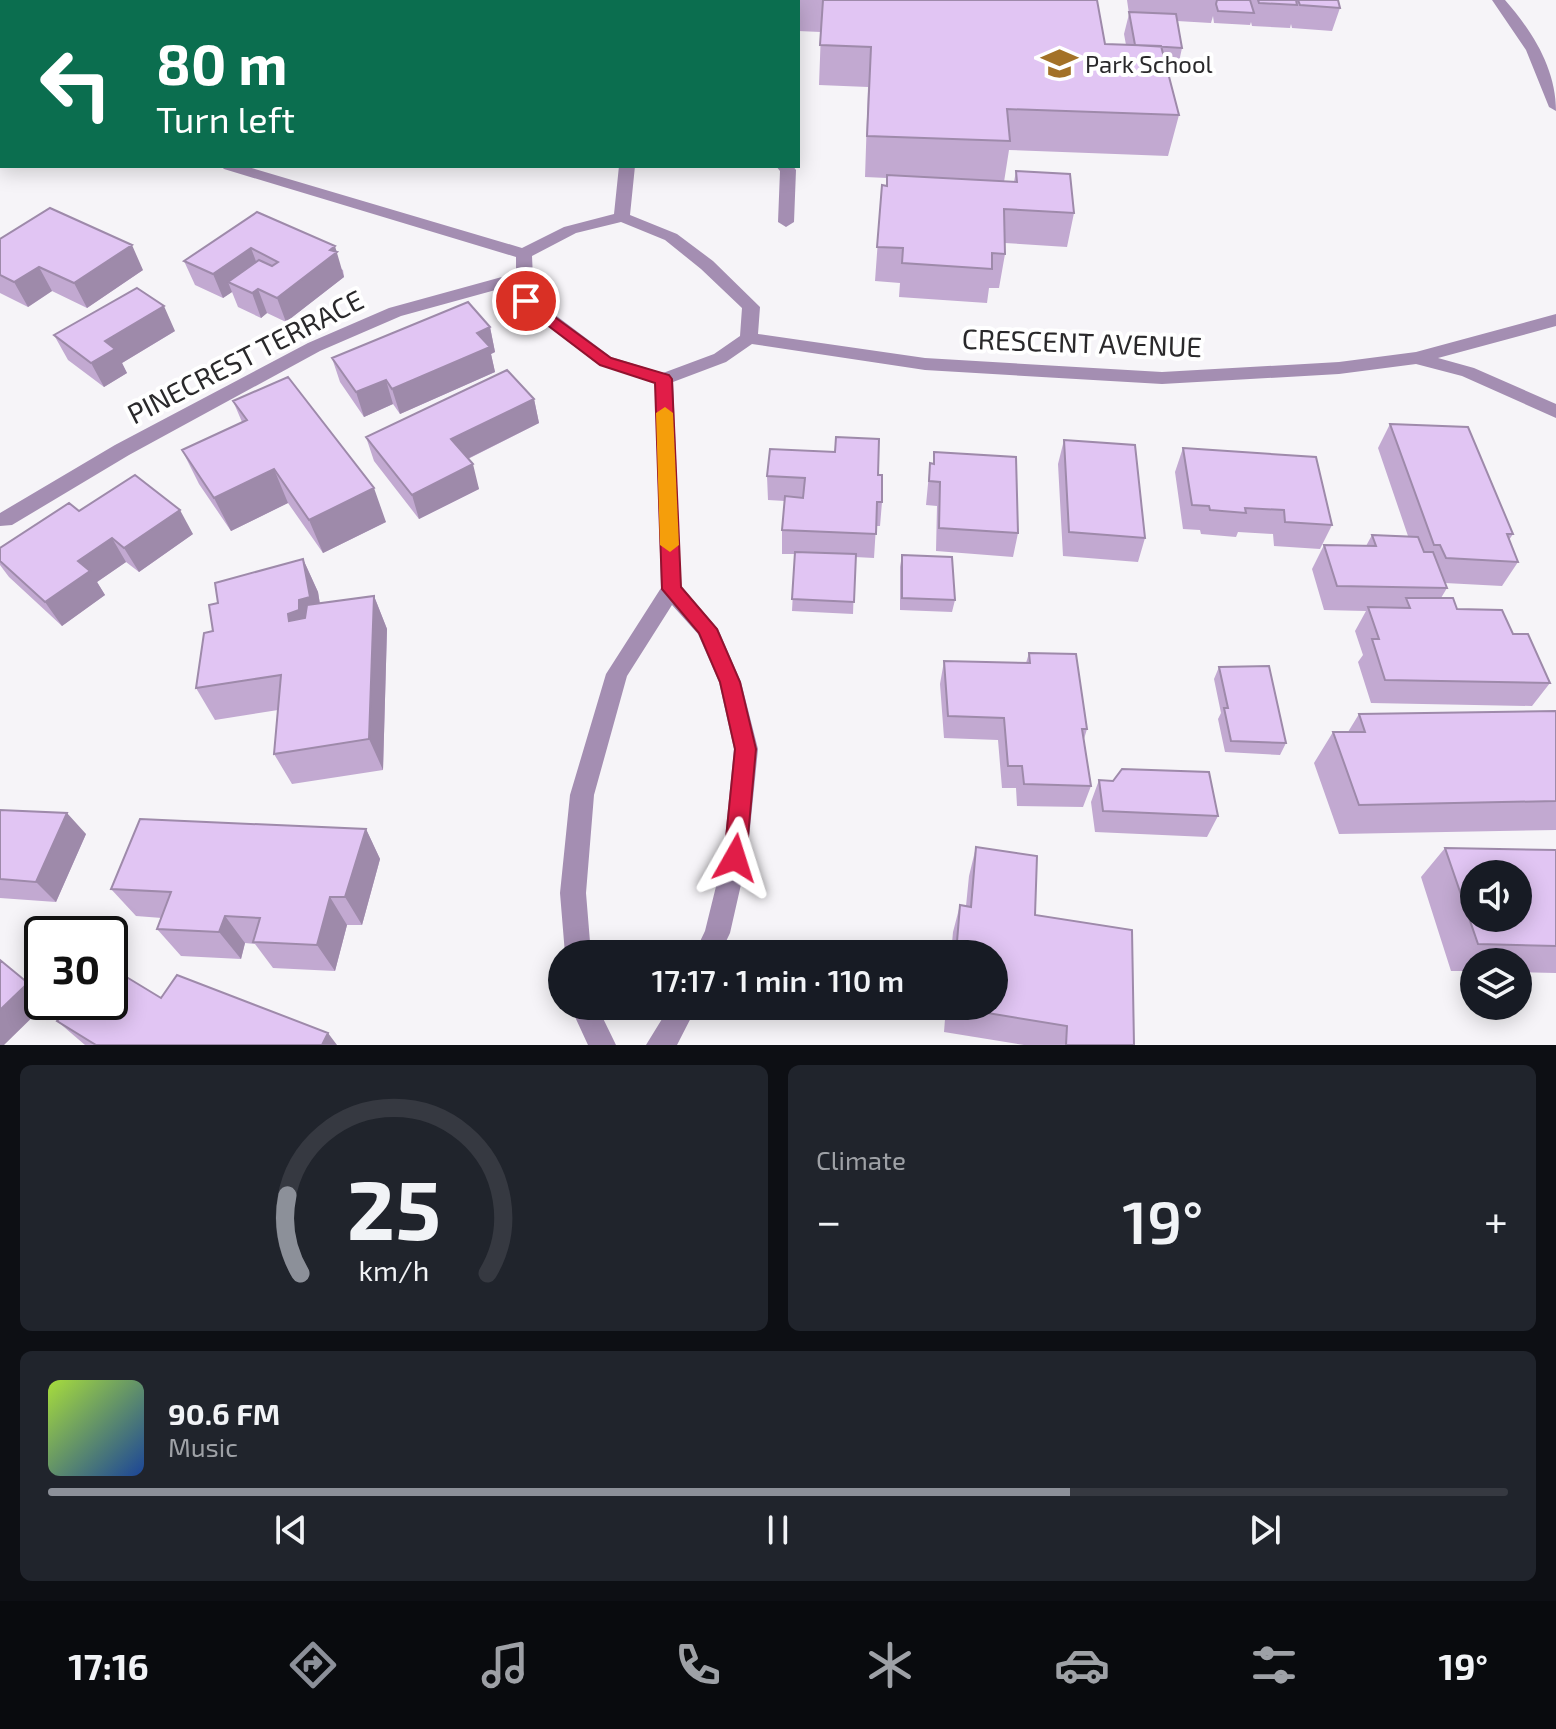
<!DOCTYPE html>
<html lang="en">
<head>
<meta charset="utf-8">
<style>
  :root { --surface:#171b24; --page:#20242c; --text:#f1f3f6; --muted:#9ea1a6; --line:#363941; --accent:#8c9099 }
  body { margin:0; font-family:"Exo 2",sans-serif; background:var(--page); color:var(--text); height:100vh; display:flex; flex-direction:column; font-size:30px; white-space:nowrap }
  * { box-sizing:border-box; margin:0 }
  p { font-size:26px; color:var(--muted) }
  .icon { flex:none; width:44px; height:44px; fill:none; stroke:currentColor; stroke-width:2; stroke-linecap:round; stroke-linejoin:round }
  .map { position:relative; height:1045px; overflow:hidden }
  .drawer { display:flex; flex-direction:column; gap:20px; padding:20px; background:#0d0f14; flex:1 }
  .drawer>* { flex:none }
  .guide { position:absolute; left:0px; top:0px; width:800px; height:168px; box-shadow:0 4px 20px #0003; background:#0b6e4f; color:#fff; overflow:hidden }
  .controls { position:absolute; left:1460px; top:860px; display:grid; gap:16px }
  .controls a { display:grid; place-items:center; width:72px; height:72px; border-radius:50%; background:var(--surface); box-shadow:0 4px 20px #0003; font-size:40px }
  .speed { position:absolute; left:24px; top:916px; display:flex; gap:16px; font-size:40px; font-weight:700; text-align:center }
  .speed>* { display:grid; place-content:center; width:104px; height:104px; border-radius:50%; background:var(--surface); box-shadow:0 4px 20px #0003; line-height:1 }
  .speed .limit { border:4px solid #111; border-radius:12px; background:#fff; color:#111 }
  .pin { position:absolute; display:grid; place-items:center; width:68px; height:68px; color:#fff; margin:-34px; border:4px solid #fff; border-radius:50%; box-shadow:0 2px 8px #0007 }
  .me { position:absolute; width:88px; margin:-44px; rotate:6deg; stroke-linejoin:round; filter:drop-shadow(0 0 6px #0008) }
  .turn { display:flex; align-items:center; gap:28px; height:168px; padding:0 24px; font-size:36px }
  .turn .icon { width:104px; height:104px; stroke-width:2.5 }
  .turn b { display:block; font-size:56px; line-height:68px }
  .big { font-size:60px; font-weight:600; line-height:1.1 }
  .drawer .widget { flex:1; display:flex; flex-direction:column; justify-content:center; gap:12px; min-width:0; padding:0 28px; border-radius:12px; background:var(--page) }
  .drawer .dial { align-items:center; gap:0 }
  .dial svg { height:208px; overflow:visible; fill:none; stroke:var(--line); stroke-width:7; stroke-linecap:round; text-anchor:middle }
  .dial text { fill:var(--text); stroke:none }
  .song { display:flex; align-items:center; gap:24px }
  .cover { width:96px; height:96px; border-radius:12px; background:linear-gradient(135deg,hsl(80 70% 55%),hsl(220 70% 35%)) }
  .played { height:8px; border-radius:4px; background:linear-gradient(90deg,var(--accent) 70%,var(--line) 70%) }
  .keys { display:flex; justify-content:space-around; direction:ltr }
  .heat { display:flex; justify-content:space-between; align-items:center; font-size:44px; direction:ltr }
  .drawer .tiles { flex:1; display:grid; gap:20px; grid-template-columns:1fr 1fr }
  .widget:last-child { grid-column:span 2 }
  .trip { position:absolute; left:548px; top:940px; width:460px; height:80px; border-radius:40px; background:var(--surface); box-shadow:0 4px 20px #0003; font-weight:600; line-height:80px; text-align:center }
  .tabs { display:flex; height:128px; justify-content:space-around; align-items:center; background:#090b0e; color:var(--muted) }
  .tabs .icon { width:56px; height:56px }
  .tabs .active { color:var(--accent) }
  .tabs b { font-size:36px; color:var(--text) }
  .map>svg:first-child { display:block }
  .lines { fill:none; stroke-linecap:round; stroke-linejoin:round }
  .minor { fill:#a48eb2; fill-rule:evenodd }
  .wall { fill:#c2a9d1 }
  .shaded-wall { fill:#9e8aaa }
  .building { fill:#e1c5f3; stroke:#9e8aaa; stroke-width:2; fill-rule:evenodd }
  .route { fill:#e11d48; stroke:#92132f; stroke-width:2 }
  .slow { fill:#f59e0b }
  .labels { text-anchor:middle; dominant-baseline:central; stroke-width:8; stroke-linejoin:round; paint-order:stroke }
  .far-poi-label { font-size:24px; fill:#2a292b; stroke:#fff; text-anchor:start }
  .street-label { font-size:28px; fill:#2a292b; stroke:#fff }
</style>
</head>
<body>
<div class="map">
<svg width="1556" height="1045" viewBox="0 0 1556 1045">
  <rect width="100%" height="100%" fill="#f6f4f8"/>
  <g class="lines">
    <path class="minor" d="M1492,0H1505C1533,32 1556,69 1556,111L1549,107L1526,50Z
      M2,20V29L0,30V21Z
      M0,118H2V127H0Z
      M221,166H245L522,248L564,227L614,214L619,166H635L630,215L677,234L713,261L760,307L758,334L925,358L1162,372L1339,362L1416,352L1556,314V326L1438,358L1474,368L1556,404V418L1462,376L1416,364L1339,374L1162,384L925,370L752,344L726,362L673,382L681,586L718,629L741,682L758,749L747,858L730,933L720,954H694L705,931L723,858L734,749L719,682L698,634L672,605L627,676L594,795L586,893L591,954H565L560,893L570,795L606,674L661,588L655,383L599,365L520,305L517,284L401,316L320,351L129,455L12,525L0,526V513L115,445L308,343L389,308L516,273V257L224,169ZM621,222L665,240L701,269L742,308L740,336L714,354L663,373L611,357L534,299L532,256L576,233Z
      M776,166H793L796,170L794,222L786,227L778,222L780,171Z
      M570,1006H597L616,1045H588Z
      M670,1006H697L677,1045H646Z"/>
  </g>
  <path class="wall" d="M117,0H239L237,2H176L162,1L161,2H118Z
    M410,0H543V2H398Z
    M710,0H1097L1105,44L1126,45L1124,34L1129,14L1127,0H1338L1340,8L1332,31L1292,28L1291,24L1290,28L1252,26L1251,22L1250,25L1214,23L1213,16L1211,23L1177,21L1182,48L1177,71H1168L1179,115L1168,156L1009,150L1004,182H1014L1016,171L1074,213L1067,247L1005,243V254L999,288H989L987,303L899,297L900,283L875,281L882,185L887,186V178L865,177L868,87L819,85L821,32L798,31V2H710Z
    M257,212L343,270L344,277L286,322L267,313L261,318L238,307L232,292L223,298L195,285L184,261Z
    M0,239L143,270L87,308L52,291L28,307L0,293Z
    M490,327L495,352L491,354L495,372L400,414L393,404L364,417L340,382L332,358Z
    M175,331L122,363L127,373L104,387L68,360L54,335Z
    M534,399L539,423L468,459L479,489L419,519L374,461L366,437Z
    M233,401L386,522L323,553L288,503L231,531L199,484L182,450L242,422Z
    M1390,424L1513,534L1509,540L1518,562L1502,586L1445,583L1447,588L1441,598L1457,609L1513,634L1550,683L1532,706L1371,703L1358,662L1363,655L1355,631L1366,611L1324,610L1312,569L1324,545L1366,546L1372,535L1408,536L1378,448Z
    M1064,440L1145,538L1138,562L1063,556L1058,464Z
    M1183,448L1332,525L1320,549L1274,546L1273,534L1238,532L1236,537L1201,534L1200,530L1183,529L1175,472Z
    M934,452L1018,533L1013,557L936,551L937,506L926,505L930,463H933Z
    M878,475L882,502L880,526H876L874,558L855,557L853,614L792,611L795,554H782V530L785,501L768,500L767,476Z
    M79,511L193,534L139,572L126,562L97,582L105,595L62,626L9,577L0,565V548Z
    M902,555L955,600L952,612L900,610V567Z
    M303,559L318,592L320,604L374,596L387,629L383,770L292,784L274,754L278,710L215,720L196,688L213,631L218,603Z
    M1029,653L1087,729L1084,739L1091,786L1083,807L1017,806L1016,788H1002L998,740L944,738L940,684L944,661L1026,663Z
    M1219,667L1286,743L1280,755L1225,752L1218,719L1221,713L1214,679Z
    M1556,711V830L1339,834L1314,763L1333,732H1348L1359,714Z
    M1099,780L1113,781L1218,816L1207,837L1095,832L1091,802Z
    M0,810L86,834L56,902L0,898Z
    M366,829L380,859L362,925H347L335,971L273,968L255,944L245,943L241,959L181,956L157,929L162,918L136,916L111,889Z
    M976,847L1035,915L1134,1045H1024L944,1032L946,1006H994V954H951L953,932L960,905L966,906L969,876Z
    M1445,848L1556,850V973L1518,972V962H1474V971H1451L1421,877Z
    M161,998L337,1045H85L57,1021Z"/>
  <path class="shaded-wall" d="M220,0H239L237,2H221Z
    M132,245L143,270L87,308L74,283Z
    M335,246L344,277L286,322L277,298Z
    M251,248L260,272L228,282L232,292L223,298L213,274Z
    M39,267L52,291L28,307L14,282Z
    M258,289L267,313L261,318L252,293Z
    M164,306L175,331L122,363L127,373L104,387L91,363L105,341Z
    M490,327L495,352L491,354L495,372L400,414L392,389L477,333Z
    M386,380L393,404L364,417L356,392Z
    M534,399L539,423L457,464L451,439Z
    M473,464L479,489L419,519L412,495Z
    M274,469L288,503L231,531L214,498Z
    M374,488L386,522L323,553L309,520Z
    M180,510L193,534L139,572L124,548Z
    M112,538L126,562L97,582L105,595L62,626L45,602L78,561Z
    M303,559L318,592L324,630L289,621L288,614L299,600Z
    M374,596L387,629L383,770L369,739Z
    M67,813L86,834L56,902L36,882Z
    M366,829L380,859L362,925L345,897Z
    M330,897L347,925L335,971L317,945Z
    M225,916L245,943L241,959L219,932Z
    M28,983L42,995V1002H48L4,1045H0V1010Z
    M328,1033L337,1045H322Z"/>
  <path class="building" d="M46,0H83L97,1L96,2H44Z
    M292,0H325L324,2H290Z
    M400,0L410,1L449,0L448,2H398Z
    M449,0H505L503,2H463L464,1Z
    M710,0H779V2H710Z
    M823,0H1097L1105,44L1161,46L1179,115L1007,109L1010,141L867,136L871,47L820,45Z
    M1217,0H1250L1254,13L1218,11L1216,4Z
    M1258,0H1296L1297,5L1259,3Z
    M1298,0H1338L1340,8L1300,5Z
    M1129,12L1176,14L1182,48L1135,45Z
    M1016,171L1070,174L1074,213L1004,209L1005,254L992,253V269L902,263L903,248L877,247L882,185L887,186V175L1017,182Z
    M50,208L132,245L74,283L39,267L14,282L0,275V239Z
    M257,212L335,246L330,250L337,252L277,298L258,289L252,293L228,282L259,260L272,266L278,262L251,248L213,274L184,261Z
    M137,288L164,306L105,341L115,349L91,363L54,335Z
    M468,302L490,327L477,333L490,347L392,389L386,380L356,392L332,358Z
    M507,370L534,399L451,439L473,464L412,495L366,437Z
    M288,377L374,488L309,520L274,469L214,498L182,450L247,420L233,401Z
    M1390,424L1468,427L1513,534H1507L1518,562L1446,558L1440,545H1434Z
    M836,437L879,439L878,475H882V502H877L876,534L782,530L785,496L803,498L805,478L767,476L770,449L835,452Z
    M1064,440L1135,445L1145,538L1069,532Z
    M1183,448L1316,457L1332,525L1285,522L1284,510L1245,508L1246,513L1210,510L1209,506L1192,505Z
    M934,452L1016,457L1018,533L939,528L940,482L929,481L930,463L934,464Z
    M135,475L180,510L124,548L112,538L78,561L90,571L45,602L0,561V548L69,503L79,511Z
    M1372,535L1418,537L1424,552H1433L1447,588L1337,586L1324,545L1376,546Z
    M795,552L856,554L854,602L792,599Z
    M902,555L952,557L955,600L902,598Z
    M303,559L310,597L299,600V610L288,614L289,621L305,618L307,605L374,596L369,739L274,754L281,675L196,688L204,633L213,631L209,605L218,603L215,583Z
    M1406,598H1453L1457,609L1502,610L1513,634H1528L1550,683L1385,680L1372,639H1379L1368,607L1410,608Z
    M1029,653L1076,654L1087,729H1082L1091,786L1024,784L1022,766H1008L1004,718L948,716L944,661L1030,663Z
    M1269,666L1286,743L1231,741L1224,708H1228L1219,667Z
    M1556,711V801L1359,805L1333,732H1365L1359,714Z
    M1122,769L1209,772L1218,816L1103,811L1099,780L1113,781Z
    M0,810L67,813L36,882L0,879Z
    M140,819L366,829L345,897H330L317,945L253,942L260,918L225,916L219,932L157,929L171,892L111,889Z
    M976,847L1037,856L1035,915L1132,930L1134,1045H1066L1067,1026L951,1007V1006H994V954H956L960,905L971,907Z
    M1445,848L1556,850V946L1478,944ZM1474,874H1518V918H1474Z
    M0,960L28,983L0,1010Z
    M110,967L161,998L177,975L328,1033L322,1045H96L57,1021L74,1002H110Z"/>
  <path class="route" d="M526,296L611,358L669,375L672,379L681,587L717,629L740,682L756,749L746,858L743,866L735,869L727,866L724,858L735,749L720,682L699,633L662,589L655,383L600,365L521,305L519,301Z"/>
  <path class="slow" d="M665,407L673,413L679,545L670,552L660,545L656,413Z"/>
  <defs>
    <symbol id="school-bare" viewBox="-9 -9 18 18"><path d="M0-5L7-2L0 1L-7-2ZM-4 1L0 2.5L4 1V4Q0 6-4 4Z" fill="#a37127" stroke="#fff" stroke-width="2.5" paint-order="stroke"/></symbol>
  </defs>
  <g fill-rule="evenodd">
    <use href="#school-bare" x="1034" y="38" width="51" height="51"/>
  </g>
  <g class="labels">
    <g class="far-poi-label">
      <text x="1085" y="63">Park School</text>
    </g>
    <g class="street-label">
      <text transform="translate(1082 342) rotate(2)">CRESCENT AVENUE</text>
      <text transform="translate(245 356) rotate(-27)">PINECREST TERRACE</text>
    </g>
  </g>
</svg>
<div class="controls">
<a><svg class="icon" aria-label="sound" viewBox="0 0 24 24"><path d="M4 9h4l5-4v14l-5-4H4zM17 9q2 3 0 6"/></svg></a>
<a><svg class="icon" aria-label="layers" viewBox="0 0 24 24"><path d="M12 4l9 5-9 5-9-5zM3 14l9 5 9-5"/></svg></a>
</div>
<div class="speed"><div class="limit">30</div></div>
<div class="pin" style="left:526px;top:301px;background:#d93025"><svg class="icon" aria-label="arrive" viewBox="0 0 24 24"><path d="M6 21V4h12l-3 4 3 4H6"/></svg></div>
<svg class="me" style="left:735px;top:858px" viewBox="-20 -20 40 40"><path d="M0-17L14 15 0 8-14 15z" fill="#e11d48" stroke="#fff" stroke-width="4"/></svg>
<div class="trip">17:17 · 1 min · 110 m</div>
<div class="guide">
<div class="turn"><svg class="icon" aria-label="left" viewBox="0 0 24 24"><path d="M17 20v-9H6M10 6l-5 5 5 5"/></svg><div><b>80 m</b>Turn left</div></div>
</div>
</div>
<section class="drawer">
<div class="tiles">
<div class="widget dial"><svg viewBox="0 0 100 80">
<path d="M14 69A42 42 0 1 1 86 69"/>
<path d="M14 69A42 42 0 0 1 9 39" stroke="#8c9099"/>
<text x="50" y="56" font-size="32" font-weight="700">25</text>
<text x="50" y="72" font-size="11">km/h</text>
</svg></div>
<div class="widget"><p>Climate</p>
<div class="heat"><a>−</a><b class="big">19°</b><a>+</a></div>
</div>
<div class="widget">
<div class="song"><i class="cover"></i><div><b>90.6 FM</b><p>Music</p></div></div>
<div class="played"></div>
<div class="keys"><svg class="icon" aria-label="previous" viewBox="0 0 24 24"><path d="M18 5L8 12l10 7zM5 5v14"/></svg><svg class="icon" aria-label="pause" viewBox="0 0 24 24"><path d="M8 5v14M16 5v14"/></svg><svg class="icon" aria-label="next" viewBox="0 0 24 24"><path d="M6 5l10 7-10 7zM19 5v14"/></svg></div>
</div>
</div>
</section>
<nav class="tabs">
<b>17:16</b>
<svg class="icon active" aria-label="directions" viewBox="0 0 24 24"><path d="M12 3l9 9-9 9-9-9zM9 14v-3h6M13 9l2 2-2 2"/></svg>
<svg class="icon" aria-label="music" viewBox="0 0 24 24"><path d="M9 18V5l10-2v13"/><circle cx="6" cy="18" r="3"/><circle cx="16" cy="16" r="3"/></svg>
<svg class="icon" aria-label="phone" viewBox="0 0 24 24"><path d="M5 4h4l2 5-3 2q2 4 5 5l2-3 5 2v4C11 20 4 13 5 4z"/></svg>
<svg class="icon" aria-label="climate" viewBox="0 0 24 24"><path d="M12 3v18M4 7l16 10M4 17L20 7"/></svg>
<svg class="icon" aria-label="car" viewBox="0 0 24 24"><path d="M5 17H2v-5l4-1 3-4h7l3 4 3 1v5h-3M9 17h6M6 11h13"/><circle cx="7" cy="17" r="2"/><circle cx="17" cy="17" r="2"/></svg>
<svg class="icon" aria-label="filters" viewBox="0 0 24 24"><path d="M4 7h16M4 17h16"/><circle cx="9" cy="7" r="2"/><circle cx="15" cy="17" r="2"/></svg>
<b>19°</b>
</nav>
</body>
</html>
